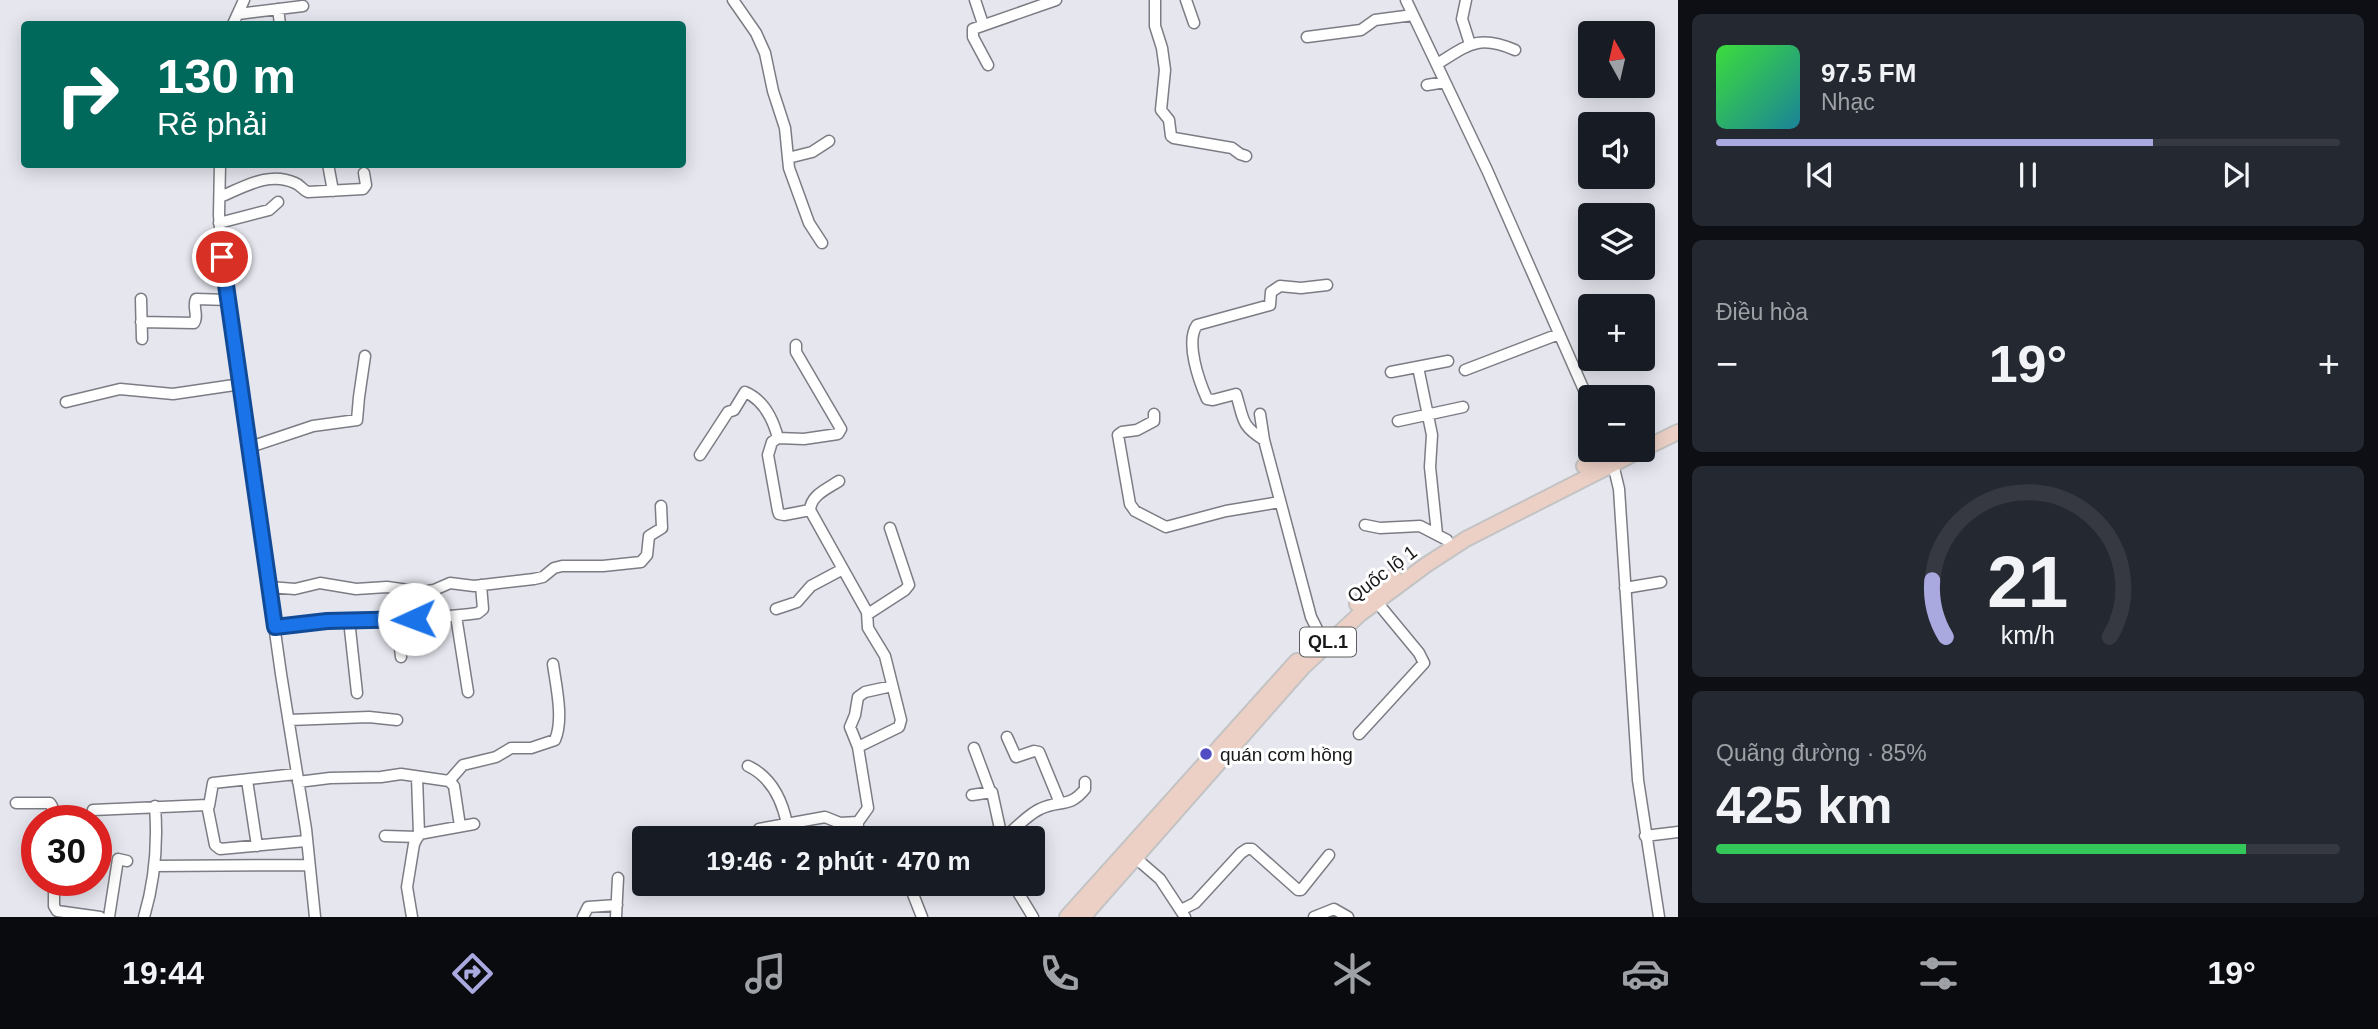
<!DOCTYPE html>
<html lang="vi">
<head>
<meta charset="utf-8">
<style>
  :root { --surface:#171b24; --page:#242831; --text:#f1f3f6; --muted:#9ea1a6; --line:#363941; --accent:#a9a8df }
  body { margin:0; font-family:Arial,sans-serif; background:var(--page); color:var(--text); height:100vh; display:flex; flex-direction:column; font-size:26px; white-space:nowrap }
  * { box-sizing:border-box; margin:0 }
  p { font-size:23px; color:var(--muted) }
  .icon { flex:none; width:38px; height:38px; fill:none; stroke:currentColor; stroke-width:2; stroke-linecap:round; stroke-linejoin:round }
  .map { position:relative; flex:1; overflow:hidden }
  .side { display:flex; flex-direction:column; gap:14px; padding:14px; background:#0d0f14; width:700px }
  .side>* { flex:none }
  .top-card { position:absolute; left:21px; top:21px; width:665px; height:147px; border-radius:7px; box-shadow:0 4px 18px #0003; background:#00695c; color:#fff; overflow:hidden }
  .needle { width:46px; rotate:352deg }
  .tools { position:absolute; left:1578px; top:21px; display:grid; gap:14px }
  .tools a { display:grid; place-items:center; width:77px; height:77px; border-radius:7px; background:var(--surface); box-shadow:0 4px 18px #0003; font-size:35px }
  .speed { position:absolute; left:21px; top:805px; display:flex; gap:14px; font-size:35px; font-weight:700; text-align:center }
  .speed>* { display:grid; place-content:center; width:91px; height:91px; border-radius:50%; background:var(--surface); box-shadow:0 4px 18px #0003; line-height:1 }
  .speed .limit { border:10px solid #d22; background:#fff; color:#111 }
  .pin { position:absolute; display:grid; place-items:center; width:60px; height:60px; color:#fff; margin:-30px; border:4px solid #fff; border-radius:50%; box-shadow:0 2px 7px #0007 }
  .me { position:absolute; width:77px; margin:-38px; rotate:268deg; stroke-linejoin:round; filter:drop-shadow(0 0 5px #0008) }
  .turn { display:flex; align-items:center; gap:24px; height:147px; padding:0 21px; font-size:32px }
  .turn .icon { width:91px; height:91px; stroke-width:2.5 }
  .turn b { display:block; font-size:49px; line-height:60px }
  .big { font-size:52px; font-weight:600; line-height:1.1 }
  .side .card { flex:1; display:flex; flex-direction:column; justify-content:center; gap:10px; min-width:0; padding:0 24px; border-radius:10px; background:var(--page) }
  .side .dial { align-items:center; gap:0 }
  .dial svg { height:182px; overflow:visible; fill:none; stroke:var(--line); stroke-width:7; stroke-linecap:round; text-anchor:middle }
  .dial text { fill:var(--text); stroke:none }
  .song { display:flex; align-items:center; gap:21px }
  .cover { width:84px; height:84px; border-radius:10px; background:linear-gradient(135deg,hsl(120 70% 55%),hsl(190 70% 35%)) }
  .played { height:7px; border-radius:4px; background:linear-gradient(90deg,var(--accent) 70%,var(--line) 70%) }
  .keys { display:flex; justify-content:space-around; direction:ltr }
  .heat { display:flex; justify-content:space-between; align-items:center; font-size:38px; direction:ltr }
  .charge { height:10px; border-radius:5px; background:linear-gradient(90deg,#34c759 85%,var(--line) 0) }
  .trip { position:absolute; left:632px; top:826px; width:413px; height:70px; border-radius:7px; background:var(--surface); box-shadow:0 4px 18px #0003; font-weight:600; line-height:70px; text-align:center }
  .menu { display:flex; height:112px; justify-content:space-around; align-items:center; background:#090b0e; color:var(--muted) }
  .menu .icon { width:49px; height:49px }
  .menu .selected { color:var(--accent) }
  .menu b { font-size:32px; color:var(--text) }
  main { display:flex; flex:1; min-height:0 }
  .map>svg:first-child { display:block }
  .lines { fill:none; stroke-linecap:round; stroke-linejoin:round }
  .minor-casing { stroke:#7c7c84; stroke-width:13 }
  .highway-casing { stroke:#c3c3c4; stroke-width:18 }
  .minor { stroke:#fff; stroke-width:10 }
  .highway { stroke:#ecd0c5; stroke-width:14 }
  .route-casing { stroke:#114b97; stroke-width:18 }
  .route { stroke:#1a73e8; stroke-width:12 }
  .poi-dot { fill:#504cc3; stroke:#fff; stroke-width:2.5 }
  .labels { text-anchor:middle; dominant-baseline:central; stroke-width:6; stroke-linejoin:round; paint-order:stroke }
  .shield { fill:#fff; stroke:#5d5d5f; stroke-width:2 }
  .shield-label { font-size:18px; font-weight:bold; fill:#18181b }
  .street-label { font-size:19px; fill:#18181b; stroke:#fff }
  .poi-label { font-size:19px; fill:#18181b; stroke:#fff; text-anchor:start }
</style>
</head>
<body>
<main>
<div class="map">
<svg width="1678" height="917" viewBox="0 0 1678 917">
  <rect width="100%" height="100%" fill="#e6e6ef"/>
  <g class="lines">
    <defs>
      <path id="minor" d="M733,0L756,33L765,53L773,91L785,128L789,168L809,223L822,243
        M975,0L983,24
        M1155,0V26L1162,48L1165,70L1161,110L1169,120L1171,136L1174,138L1232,148L1240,154L1246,156
        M1186,0L1194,23
        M1406,0L1487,170L1591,406
        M1466,0L1462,19L1470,44
        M278,9L280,24
        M238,14L303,6
        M233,24L244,0
        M1307,37L1361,30L1375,20L1413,15
        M1437,64C1468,45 1478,34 1515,50
        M988,65L973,37V29L1056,0
        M1427,85L1445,82
        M788,158L812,152L829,141
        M220,164L219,215L222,257L281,674L306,829L315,917
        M328,164L333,191
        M220,197C244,187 269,171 295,183C301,185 302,190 308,192L363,189L366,185L364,173
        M219,223L269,210L278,202
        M141,299L142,339
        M141,322L194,323C199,316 192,306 196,299L229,300
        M796,345V352L841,429L838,434L804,439L778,438L772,442L768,455L778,511L779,514L784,515L810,510L867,612L868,628L885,656L901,720L899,727L858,747L868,808L858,822V838
        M1418,367L1432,435L1430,467L1437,534
        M1465,370L1559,334
        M1391,372L1448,361
        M66,402L120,389L173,394L241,384
        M1154,414V421L1137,430L1122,432L1118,435L1130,504L1135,511L1166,527L1226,511L1280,502
        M1260,414L1264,440
        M1398,421L1463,407
        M250,447L313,426L357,420L359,397L365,356
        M700,455L728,412L734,410L745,392C764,400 773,419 778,438
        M1612,460L1619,489L1638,780L1659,917
        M810,510C811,495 827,489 839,481
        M1365,525L1380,528L1420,526L1447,540
        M269,587L295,589L320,583L356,589L387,587L422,592L434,590L450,583L474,586L534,579L543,577L554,568L562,566H603L641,562L647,555L649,536L662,528L661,506
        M1625,588L1661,582
        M776,609L797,602L811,586L843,569
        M868,614L905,590L909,585L890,528
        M456,616L468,692
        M397,619L401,657
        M349,620L357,693
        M275,627C342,619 410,622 478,613L483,609L481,585
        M1321,637L1311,617L1264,440C1240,425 1244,419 1236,394L1213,400L1207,399C1199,381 1185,342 1197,325L1270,305L1271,292L1280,286L1301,288L1327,285
        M289,720L369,717L397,720
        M1359,734L1424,663L1419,653L1376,601
        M1007,737L1016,757L1034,751L1039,752L1060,803
        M858,747L850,727L855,715L858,697L865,692L892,686
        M974,748L990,791
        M748,766C771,777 782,799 787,824
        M247,780L257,846
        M449,781L454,786L460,826
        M298,782L330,778L381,777L401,774L449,781L463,765L496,757L511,748H531L555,740C564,719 556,686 553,664
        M972,795L992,792L1002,838
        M16,803H50L52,806L53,821
        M209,806L213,783L296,774
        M93,810L207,805L215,845L220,849L306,841
        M759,829L825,817L840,823L858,822
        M419,834L474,824
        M385,836L418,837
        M1645,836L1678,832
        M1004,838C1015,829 1027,815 1040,809C1060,799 1069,809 1085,789V782
        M1131,854L1160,879L1185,917
        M155,866L309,865
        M54,880V906L57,911L100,917
        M909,884L922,917
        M1013,884L1033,917
        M1181,910L1195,903L1241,853L1247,849H1252L1298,890H1301L1329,855
        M109,917L118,859L127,861
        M144,917C155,880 158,845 155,806
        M412,917L407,887L414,844L419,834L417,777
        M583,917L588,907L617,905
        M616,917L618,878
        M1314,917L1334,909L1348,917"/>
      <path id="highway" d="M1643,449L1678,432
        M1584,466L1617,450
        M1357,604L1394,576
        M1067,917L1297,661
        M1083,917L1303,667L1360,614L1426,565L1466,539L1641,450"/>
    </defs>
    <use href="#minor" class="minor-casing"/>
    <use href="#highway" class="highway-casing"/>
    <use href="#minor" class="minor"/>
    <use href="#highway" class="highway"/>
  </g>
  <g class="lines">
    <defs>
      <path id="route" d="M222,257L275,627L327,621L414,619"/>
    </defs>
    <use href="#route" class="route-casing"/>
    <use href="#route" class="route"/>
  </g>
  <circle class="poi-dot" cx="1206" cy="754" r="7"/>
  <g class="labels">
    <rect class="shield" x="1300" y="627.5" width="56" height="29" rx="5"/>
    <g class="shield-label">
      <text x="1328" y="642">QL.1</text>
    </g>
    <g class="street-label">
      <text transform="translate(1382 574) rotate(-37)">Quốc lộ 1</text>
    </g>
    <g class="poi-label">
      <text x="1220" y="754">quán cơm hồng</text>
    </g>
  </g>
</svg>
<div class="tools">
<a><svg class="needle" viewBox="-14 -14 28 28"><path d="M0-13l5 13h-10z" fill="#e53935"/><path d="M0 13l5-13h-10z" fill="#9ea1a6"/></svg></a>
<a><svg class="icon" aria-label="sound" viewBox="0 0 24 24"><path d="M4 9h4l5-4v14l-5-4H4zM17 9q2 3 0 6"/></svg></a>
<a><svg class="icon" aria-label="layers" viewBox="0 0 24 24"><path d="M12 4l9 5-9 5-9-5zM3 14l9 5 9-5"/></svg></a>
<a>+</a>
<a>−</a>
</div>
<div class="speed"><div class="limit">30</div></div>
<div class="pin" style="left:222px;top:257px;background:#d93025"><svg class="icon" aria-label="arrive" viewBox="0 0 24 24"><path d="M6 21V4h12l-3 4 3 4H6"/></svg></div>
<svg class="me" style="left:414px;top:619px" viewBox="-20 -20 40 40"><circle r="19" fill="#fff"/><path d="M0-13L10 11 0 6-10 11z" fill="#1a73e8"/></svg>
<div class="trip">19:46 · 2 phút · 470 m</div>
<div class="top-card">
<div class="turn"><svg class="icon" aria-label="right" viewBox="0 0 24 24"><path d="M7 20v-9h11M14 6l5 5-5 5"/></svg><div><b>130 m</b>Rẽ phải</div></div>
</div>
</div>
<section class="side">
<div class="card">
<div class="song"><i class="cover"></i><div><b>97.5 FM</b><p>Nhạc</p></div></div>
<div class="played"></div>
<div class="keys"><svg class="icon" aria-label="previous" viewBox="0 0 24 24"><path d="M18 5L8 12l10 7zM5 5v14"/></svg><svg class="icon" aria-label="pause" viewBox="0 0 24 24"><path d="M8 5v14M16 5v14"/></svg><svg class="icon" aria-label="next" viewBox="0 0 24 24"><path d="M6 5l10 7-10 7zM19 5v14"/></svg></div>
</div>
<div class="card"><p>Điều hòa</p>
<div class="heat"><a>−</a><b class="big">19°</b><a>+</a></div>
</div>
<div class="card dial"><svg viewBox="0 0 100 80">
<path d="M14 69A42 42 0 1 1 86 69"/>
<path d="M14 69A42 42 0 0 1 8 44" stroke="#a9a8df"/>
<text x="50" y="56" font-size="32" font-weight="700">21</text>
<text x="50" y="72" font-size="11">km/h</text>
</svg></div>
<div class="card"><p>Quãng đường · 85%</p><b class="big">425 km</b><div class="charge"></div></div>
</section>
</main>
<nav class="menu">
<b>19:44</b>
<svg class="icon selected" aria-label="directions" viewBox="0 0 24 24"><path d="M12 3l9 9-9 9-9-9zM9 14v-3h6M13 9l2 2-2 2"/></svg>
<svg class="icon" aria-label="music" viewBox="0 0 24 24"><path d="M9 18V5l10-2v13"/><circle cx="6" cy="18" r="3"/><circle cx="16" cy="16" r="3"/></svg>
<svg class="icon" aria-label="phone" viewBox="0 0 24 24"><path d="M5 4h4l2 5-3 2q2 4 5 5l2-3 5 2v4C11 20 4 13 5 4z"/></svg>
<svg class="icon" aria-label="climate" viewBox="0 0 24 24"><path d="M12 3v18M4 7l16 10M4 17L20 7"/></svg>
<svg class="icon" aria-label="car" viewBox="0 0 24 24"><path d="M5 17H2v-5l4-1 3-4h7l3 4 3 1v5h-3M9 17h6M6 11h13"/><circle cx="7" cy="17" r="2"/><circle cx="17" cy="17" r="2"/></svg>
<svg class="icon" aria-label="filters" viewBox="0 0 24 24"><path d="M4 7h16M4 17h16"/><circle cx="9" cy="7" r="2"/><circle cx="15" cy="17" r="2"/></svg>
<b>19°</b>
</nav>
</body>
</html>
